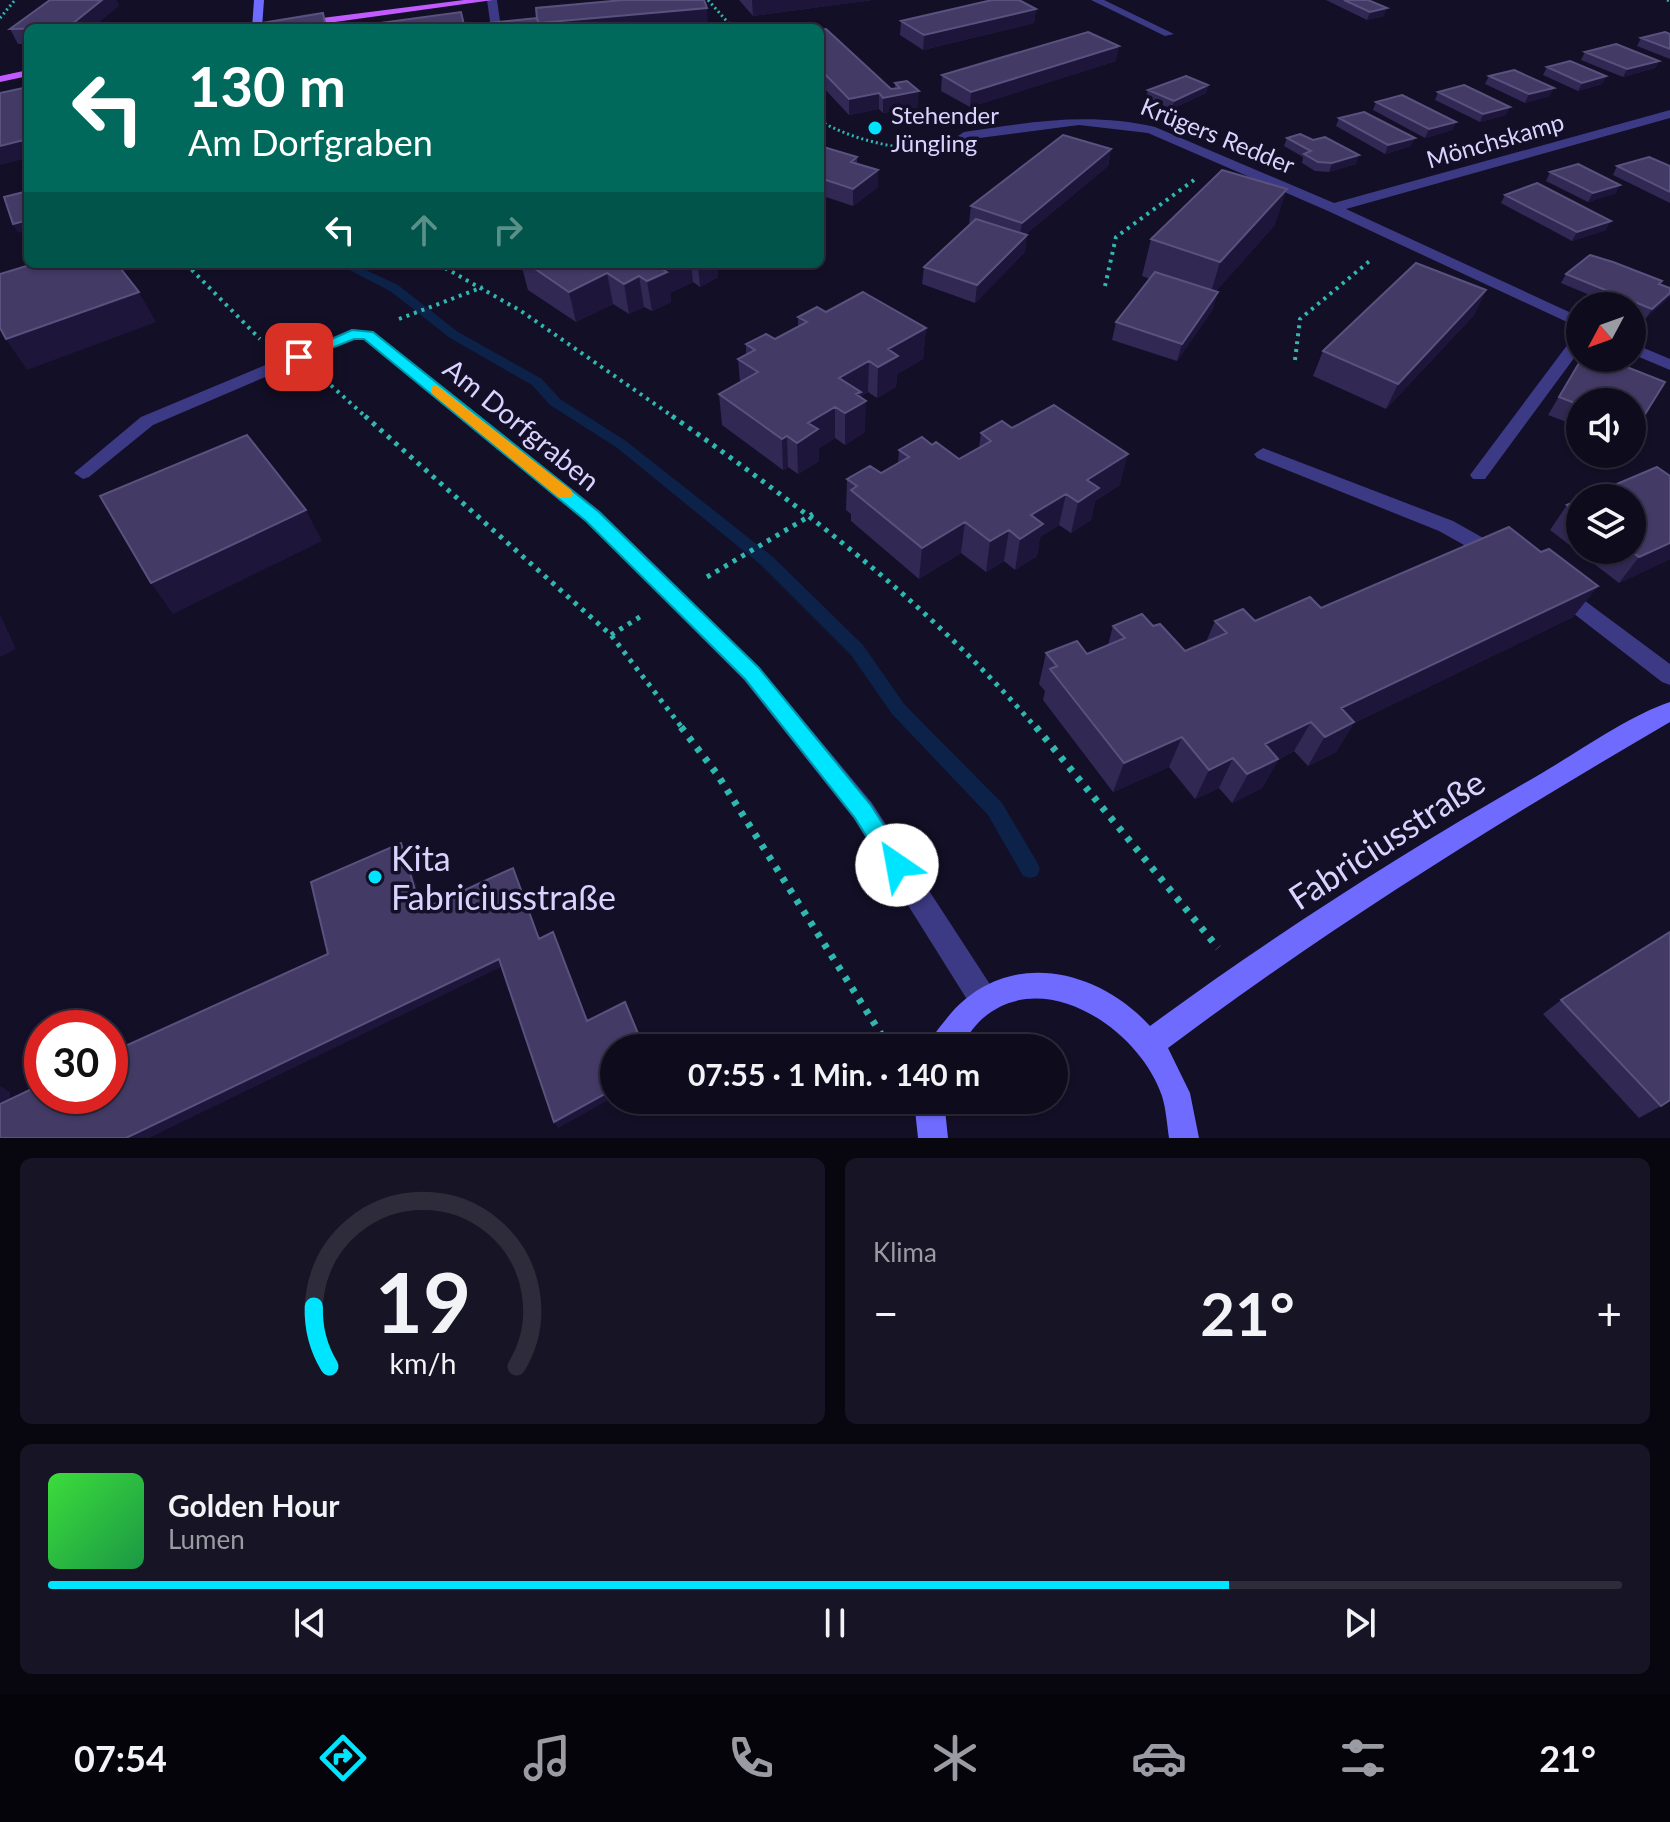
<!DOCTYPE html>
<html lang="de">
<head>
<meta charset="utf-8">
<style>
  :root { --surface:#0e0b1c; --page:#171425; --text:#f1f3f6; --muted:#9b9ba3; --line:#2e2b3b; --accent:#00e5ff }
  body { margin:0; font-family:Lato,sans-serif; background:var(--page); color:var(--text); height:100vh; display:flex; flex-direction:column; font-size:30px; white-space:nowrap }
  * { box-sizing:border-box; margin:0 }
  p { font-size:26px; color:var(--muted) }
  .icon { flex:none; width:44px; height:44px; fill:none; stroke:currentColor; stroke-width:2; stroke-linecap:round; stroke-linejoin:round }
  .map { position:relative; height:1138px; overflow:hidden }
  .details { display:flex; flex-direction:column; gap:20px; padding:20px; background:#08060f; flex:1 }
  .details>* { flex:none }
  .hud { position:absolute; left:24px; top:24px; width:800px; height:244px; border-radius:12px; box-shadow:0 2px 6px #0004,0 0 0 2px var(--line); background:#00695c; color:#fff; overflow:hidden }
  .needle { width:52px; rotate:229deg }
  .controls { position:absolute; left:1566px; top:292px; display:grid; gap:16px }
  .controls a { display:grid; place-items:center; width:80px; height:80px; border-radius:50%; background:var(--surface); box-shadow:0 2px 6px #0004,0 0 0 2px var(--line); font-size:40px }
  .speed { position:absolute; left:24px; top:1010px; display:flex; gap:16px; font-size:40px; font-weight:700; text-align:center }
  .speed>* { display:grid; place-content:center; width:104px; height:104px; border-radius:50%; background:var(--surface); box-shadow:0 2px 6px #0004,0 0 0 2px var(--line); line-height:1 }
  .speed .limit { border:12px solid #d22; background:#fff; color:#111 }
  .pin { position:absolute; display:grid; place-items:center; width:68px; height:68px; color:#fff; margin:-34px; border-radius:16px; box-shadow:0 4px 12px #0006 }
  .me { position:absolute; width:88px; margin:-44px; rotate:327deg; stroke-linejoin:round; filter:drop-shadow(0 0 6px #0008) }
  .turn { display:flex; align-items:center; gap:28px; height:168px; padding:0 32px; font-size:36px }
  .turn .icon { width:104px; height:104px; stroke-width:2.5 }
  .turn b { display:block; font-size:56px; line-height:68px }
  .lanes { display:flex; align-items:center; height:76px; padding:0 32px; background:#0003; justify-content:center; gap:40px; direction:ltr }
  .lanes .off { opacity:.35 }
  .big { font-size:60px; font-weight:700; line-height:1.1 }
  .details .card { flex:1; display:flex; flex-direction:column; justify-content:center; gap:12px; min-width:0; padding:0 28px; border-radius:12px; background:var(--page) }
  .details .dial { align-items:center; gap:0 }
  .dial svg { height:208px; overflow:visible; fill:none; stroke:var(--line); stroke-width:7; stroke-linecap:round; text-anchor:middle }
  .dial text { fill:var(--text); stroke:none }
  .song { display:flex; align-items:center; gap:24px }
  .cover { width:96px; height:96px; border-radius:12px; background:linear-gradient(135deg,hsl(120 70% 55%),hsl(140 70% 35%)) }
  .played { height:8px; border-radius:4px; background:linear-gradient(90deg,var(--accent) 75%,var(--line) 75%) }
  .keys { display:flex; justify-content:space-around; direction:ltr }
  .heat { display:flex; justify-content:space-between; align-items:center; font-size:44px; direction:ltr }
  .details .tiles { flex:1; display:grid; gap:20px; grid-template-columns:1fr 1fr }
  .card:last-child { grid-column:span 2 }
  .trip { position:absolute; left:600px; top:1034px; width:468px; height:80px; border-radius:40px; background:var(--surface); box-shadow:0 2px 6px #0004,0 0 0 2px var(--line); font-weight:700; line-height:80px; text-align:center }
  .tab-bar { display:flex; height:128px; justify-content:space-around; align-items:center; background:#06040b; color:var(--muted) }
  .tab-bar .icon { width:56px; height:56px }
  .tab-bar .active { color:var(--accent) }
  .tab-bar b { font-size:36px; color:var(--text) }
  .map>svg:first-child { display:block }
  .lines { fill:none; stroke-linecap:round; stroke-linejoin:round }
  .stream { fill:#0c2248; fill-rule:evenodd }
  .path-far3 { stroke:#2fb8b0; stroke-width:3; stroke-dasharray:2 3; stroke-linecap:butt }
  .path-far2 { stroke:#2fb8b0; stroke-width:4; stroke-dasharray:3 5; stroke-linecap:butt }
  .path-far1 { stroke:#2fb8b0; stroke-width:5; stroke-dasharray:4 6; stroke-linecap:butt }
  .path { stroke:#2fb8b0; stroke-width:7; stroke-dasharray:5 8; stroke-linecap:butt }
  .lane { fill:#3d3a85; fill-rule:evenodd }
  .street { fill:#3d3a85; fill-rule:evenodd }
  .secondary { fill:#6f6bff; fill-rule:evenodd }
  .primary { fill:#c25bff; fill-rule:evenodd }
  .wall { fill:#312854 }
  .shaded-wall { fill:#1d163a }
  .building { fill:#433a66; stroke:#5a527e; stroke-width:2 }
  .route { fill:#00e5ff; stroke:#0095a6; stroke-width:2 }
  .slow { fill:#f59e0b }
  .poi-dot { fill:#00e5ff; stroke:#130f26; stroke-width:3 }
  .labels { text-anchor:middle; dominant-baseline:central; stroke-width:7; stroke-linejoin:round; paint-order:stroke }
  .far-poi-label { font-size:24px; fill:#d9d4ff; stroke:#130f26; text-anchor:start }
  .far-street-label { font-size:24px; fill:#d9d4ff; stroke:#130f26 }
  .street-label { font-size:28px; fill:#d9d4ff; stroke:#130f26 }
  .near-street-label { font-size:34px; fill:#d9d4ff; stroke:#130f26 }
  .near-poi-label { font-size:34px; fill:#d9d4ff; stroke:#130f26; text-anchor:start }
</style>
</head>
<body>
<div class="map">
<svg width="1670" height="1138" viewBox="0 0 1670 1138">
  <rect width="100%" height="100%" fill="#130f26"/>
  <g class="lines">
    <path class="stream" d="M338,264H353L398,285L458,332L542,379L560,399L626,441L773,557L863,645L904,704L1002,803L1037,862L1040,869L1037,876L1030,878L1023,876L988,815L892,714L851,655L761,565L616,447L550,405L532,385L450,338L390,291Z"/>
    <path class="path-far3" d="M708,0L733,28
      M1667,0L1670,1
      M0,18L15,0
      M820,121C855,141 892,147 932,152L938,149"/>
    <path class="path-far2" d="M186,264L260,339
      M438,264L521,311L675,418
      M1105,286L1116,237L1194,180
      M399,319L483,287
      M1295,360L1300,319L1372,259
      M325,380L367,418"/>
    <path class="path-far1" d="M365,416L611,635L683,729
      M672,416C805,509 931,606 1037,729
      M707,577L813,514
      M611,635L643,615"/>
    <path class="path" d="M681,727L717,774L888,1045L896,1048
      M1036,727L1218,948"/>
    <path class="lane" d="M487,0H497L501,28H491Z
      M1091,0H1104L1174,34L1165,36Z
      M1580,334V350L1485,479H1473L1470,475L1473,471L1574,336Z
      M1263,448L1453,521L1503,549L1506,554L1503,559H1489L1439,531L1257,458L1254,454Z
      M1558,583L1565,586L1670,664V685L1662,682L1551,596L1548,591L1551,586Z"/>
    <path class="street" d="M1670,110V118L1346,209L1580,317V328L1328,211L1148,133L1079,125L964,140L958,136L964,132C1029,122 1090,112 1155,127L1334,203Z
      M352,329L374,332L600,511L760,668L872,803L993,989L997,999L993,1009L983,1013L973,1009L854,819L744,680L586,521L364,340L354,339L153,425L89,477L83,479L74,473L141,417Z
      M1632,343L1670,359V370L1632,354Z"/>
    <path class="secondary" d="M254,0H264L262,28H252Z
      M1670,702V722C1497,823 1328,928 1168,1048L1190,1093L1199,1138H1169C1167,1124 1166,1109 1162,1096C1140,1030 1044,964 982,1019C973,1027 966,1039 959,1048H927C932,1036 939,1028 947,1018C1003,948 1095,966 1150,1026C1274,935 1404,852 1537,776C1575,754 1630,715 1670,702Z
      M914,1100H944L948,1138H918Z"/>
    <path class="primary" d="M464,0H493L292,28H262L267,25Z
      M28,70V76L0,82V76Z"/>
  </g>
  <path class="wall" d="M739,0H872L753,16Z
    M1326,0H1368L1384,16L1367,20Z
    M1036,9L1034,23L923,50L900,35L901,21Z
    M10,29H28V44H18Z
    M820,30L891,89L895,88V83L918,107L883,113L879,109L849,115L820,84Z
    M1670,34V59L1637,46L1641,38Z
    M1585,52L1659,61L1655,68L1623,77L1581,60Z
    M1116,61L970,107L941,91L942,75Z
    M1547,67L1606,76L1602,84L1578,91L1543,75Z
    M1489,76L1550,96L1525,103L1485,84Z
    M1208,85L1206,93L1172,109L1146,98L1148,90Z
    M1438,92L1506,115L1480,122L1435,100Z
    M1376,102L1456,122L1452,130L1425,138L1373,110Z
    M1339,118L1411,146L1385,154L1336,126Z
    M1287,138L1356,164L1329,172L1315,171L1302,163L1303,157L1284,146Z
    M820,146L857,157V164L878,187L853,206L820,195Z
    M1111,149L1108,166L1026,234L1025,252L975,303L922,284L924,267L971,223H969L971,206Z
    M1617,166H1670V203L1613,175Z
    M1550,172L1616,193L1588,202L1546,181Z
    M1505,195L1606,230L1572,241L1501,203Z
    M1275,225L1216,291L1213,309L1177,361L1112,340L1116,322L1150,279L1142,276L1151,239Z
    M521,264H720V268L718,269V277L700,287L693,282L670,293L671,302L652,311L644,307L629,314L613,304L576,322L528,290Z
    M1566,274L1662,281L1660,284L1670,288V296L1646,318L1632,313V306H1616L1561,283Z
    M1486,290L1474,315L1386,409L1313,376L1323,351Z
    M826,312L926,328L923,359L897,374L896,387L877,398L868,392L861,396L865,432L845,445L835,438L819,448V461L798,474L788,467L783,470L722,425L719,394L740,382L738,359L746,355V344L775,339L798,327V317Z
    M1582,358H1604L1665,382L1632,435V402H1580V427L1548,415Z
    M1012,428L1120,485L1095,501L1091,520L1071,533L1059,525L1040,537L1037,556L1015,570L1004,561L986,572L961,553L919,579L851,521V514L846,510L847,479L881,473L898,463L899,450L932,445L959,459L979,448L981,433Z
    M1580,499V550H1632L1670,559L1619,583L1550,530L1567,505Z
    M1541,552L1598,586L1573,617L1354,723L1336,752L1308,766L1294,751L1278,760L1262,788L1232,803L1219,788L1195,799L1169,767L1113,792L1043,700L1045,691L1039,684L1046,653L1087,654L1108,645L1113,626H1153L1185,651L1206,642L1215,621H1255L1321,608Z
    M1561,1000L1661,1106L1639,1118L1543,1014Z"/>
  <path class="shaded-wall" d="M102,0H117L119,6L92,28H67Z
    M752,0H872L753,16Z
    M707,8L708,23L651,28H539L538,24Z
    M1387,8L1384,16L1367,20L1370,12Z
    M1036,9L1034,23L923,50L924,35Z
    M461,12L465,28H441Z
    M1119,46L1116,61L970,107L971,92Z
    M1659,61L1655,68L1623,77L1627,69Z
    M1606,76L1602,84L1578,91L1582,83Z
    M1208,85L1206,93L1172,109L1174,101Z
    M1554,88L1550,96L1525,103L1529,94Z
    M919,91L918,107L883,113V98Z
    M879,93V109L849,115V99Z
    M1510,107L1506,115L1480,122L1483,114Z
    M1456,122L1452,130L1425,138L1429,129Z
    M1415,138L1411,146L1385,154L1388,145Z
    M28,139V158L0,165V146Z
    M1111,149L1108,166L1019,240L1022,223Z
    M1359,155L1356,164L1329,172L1332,163Z
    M878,170V187L853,206V189Z
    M1620,185L1616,193L1588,202L1593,193Z
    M1287,189L1275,225L1209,299L1220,262Z
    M28,220V230L18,233L13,224Z
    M1611,221L1606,230L1572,241L1577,232Z
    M1027,235L1025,252L975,303L977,285Z
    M665,264H691L693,282L670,293L671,302L652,311L647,281L659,267Z
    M698,264H720V268L718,269V277L700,287Z
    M607,273L613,304L576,322L569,292Z
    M639,276L644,307L629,314L624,284Z
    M1486,290L1474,315L1386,409L1398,384Z
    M139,292L156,322L27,370L6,339Z
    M1218,292L1213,309L1177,361L1182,344Z
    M1670,293L1668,299L1646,318L1652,309Z
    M926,328L923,359L897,374L896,387L877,398L878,367L888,349Z
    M869,361L868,392L861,396V404L866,401L865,432L845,445V413L839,378Z
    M835,407V438L819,448V461L798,474L797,443L808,423Z
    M787,436L788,467L783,470L782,439Z
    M1128,454L1120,485L1095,501L1091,520L1071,533L1078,502L1087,480Z
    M1066,494L1059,525L1040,537L1037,556L1015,570L1020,539L1031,515Z
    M306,510L322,541L173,614L151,583Z
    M965,522L961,553L919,579L922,548Z
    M1009,530L1004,561L986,572L990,541Z
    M1670,543V559L1619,583L1639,557Z
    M1598,586L1573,617L1354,723L1336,752L1308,766L1341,708Z
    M0,614L16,649L0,657Z
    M1311,722L1294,751L1278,760L1262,788L1232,803L1265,744Z
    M1182,737L1169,767L1113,792L1124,763Z
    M1233,758L1219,788L1195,799L1209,770Z
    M401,843L406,851L426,918L421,910Z
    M499,959L503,966L149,1138H126Z
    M0,1086L10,1092L11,1110L0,1104Z
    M614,1089V1097L558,1128L554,1122Z"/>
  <path class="building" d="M50,0H102L67,28L10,29Z
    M623,0H704L707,8L539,23L537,19L536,8Z
    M992,0H1019L1036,9L924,35L901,21Z
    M1344,0H1368L1387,8L1370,12Z
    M461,12L464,25L441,28H343Z
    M323,13L326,28H231Z
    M537,18L541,28H489L487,23Z
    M826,29L891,89L900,88L895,83L907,81L919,91L883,98L879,93L849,99L820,69V30Z
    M1088,32L1119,46L971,92L942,75Z
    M1665,32L1670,34V49L1641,38Z
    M1616,44L1659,61L1627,69L1585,52Z
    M1570,61L1606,76L1582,83L1547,67Z
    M1514,70L1554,88L1529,94L1489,76Z
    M1186,76L1208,85L1174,101L1148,90Z
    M1464,85L1510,107L1483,114L1438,92Z
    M28,87V139L0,146V93Z
    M1402,95L1456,122L1429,129L1376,102Z
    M1364,112L1415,138L1388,145L1339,118Z
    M1300,134L1313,140L1325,137L1359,155L1332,163L1318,162L1304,154L1311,151L1287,138Z
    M1063,135L1111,149L1022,223L971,206Z
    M820,146L857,157L851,162L878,170L853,189L820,178Z
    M1649,157L1670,166V192L1617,166Z
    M1578,164L1620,185L1593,193L1550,172Z
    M1222,170L1287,189L1220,262L1151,239Z
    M1537,183L1611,221L1577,232L1505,195Z
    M28,191V220L13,224L4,197Z
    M976,219L1027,235L977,285L924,267Z
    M1590,255L1613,262L1662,281L1659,284L1670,288V293L1652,309L1566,274Z
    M1416,263L1486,290L1398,384L1323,351Z
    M33,264H117L139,292L6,339L0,328V274Z
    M528,264H665L659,267L667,272L647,281L639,276L624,284L607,273L569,292Z
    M1155,272L1218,292L1182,344L1116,322Z
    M863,292L926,328L888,349L898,356L878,367L869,361L839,378L861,392L856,394L866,401L845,413L835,407L808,423L818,429L797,443L787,436L782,439L719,394L758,372L738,359L755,350L746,344L766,334L775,339L807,322L798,317L817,307L826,312Z
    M1582,358H1604L1665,382L1637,427L1632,425V402H1580V405L1559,397Z
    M1054,405L1128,454L1087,480L1099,488L1078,502L1066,494L1031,515L1043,524L1020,539L1009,530L990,541L965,522L922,548L851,490L857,486L847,479L870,466L881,473L909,457L899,450L922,437L932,445L936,442L959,459L991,441L981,433L1002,421L1012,428Z
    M247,435L306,510L151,583L100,496Z
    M1657,467L1670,476V543L1639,557L1630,550H1632V498H1584Z
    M1580,499V514L1567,505Z
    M1509,527L1541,552L1549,549L1598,586L1341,708L1354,722L1325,737L1311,722L1265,744L1278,759L1247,774L1233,758L1209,770L1182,737L1124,763L1050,669L1057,666L1046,653L1077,641L1087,654L1125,638L1113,626L1142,614L1153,626L1160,624L1185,651L1227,633L1215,621L1243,609L1255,621L1310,597L1321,608Z
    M401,843L421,910L513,868L539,939L553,932L587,1021L625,1002L644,1048H614V1089L554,1122L499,959L126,1138H0V1104L42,1084V1096H110V1053L328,954L311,882Z
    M1670,932V1100L1661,1106L1561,1000Z"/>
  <path class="route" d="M352,330L373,332L599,512L759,668L870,804L905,858L908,865L905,872L897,876L889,872L855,818L745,679L586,521L364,339H354L299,361L292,357Z"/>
  <path class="slow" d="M436,385L571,490L573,494L571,498H559L431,393V387Z"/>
  <g class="poi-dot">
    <circle cx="875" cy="128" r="8"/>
    <circle cx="375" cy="877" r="8"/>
  </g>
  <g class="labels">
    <g class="far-poi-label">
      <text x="891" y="114">Stehender<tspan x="891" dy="28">Jüngling</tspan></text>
    </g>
    <g class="far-street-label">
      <text transform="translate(1218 135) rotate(22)">Krügers Redder</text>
      <text transform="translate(1495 140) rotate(-16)">Mönchskamp</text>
    </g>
    <g class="street-label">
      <text transform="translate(522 424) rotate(39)">Am Dorfgraben</text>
    </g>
    <g class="near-street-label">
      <text transform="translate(1386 839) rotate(-33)">Fabriciusstraße</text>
    </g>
    <g class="near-poi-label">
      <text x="391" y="857">Kita<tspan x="391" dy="39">Fabriciusstraße</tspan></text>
    </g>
  </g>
</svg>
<div class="controls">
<a><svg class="needle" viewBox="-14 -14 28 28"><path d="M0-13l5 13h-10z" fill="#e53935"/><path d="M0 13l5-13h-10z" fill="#9b9ba3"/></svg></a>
<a><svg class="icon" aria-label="sound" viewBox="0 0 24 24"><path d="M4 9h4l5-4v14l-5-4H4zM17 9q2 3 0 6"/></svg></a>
<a><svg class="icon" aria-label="layers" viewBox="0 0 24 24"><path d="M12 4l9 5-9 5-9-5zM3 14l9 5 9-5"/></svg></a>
</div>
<div class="speed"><div class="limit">30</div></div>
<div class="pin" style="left:299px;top:357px;background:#d93025"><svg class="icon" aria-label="arrive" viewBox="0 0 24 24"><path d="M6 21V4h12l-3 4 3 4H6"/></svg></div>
<svg class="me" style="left:897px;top:865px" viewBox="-20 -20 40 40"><circle r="19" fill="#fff"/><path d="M0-13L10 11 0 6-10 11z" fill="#00e5ff"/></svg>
<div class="trip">07:55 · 1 Min. · 140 m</div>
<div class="hud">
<div class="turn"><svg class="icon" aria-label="left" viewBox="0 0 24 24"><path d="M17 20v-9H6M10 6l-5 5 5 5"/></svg><div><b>130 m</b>Am Dorfgraben</div></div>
<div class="lanes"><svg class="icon" aria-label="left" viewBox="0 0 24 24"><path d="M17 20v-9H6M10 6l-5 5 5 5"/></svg><svg class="icon off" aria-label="ahead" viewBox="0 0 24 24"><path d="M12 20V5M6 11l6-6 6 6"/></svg><svg class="icon off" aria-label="right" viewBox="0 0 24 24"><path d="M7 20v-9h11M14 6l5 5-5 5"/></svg></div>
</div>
</div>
<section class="details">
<div class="tiles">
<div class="card dial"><svg viewBox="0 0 100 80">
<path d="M14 69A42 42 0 1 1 86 69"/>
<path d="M14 69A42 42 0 0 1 8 46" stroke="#00e5ff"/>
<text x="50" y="56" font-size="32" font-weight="700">19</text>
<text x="50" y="72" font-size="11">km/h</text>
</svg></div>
<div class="card"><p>Klima</p>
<div class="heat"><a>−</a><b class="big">21°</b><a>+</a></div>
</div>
<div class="card">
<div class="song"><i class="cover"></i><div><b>Golden Hour</b><p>Lumen</p></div></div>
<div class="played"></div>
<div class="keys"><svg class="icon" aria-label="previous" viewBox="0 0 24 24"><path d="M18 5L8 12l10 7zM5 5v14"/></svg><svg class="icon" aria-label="pause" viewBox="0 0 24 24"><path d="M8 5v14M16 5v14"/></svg><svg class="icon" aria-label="next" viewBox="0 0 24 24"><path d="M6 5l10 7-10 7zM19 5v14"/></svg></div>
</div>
</div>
</section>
<nav class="tab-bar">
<b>07:54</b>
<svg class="icon active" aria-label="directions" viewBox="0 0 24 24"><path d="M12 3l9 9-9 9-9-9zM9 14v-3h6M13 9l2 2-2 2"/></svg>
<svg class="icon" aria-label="music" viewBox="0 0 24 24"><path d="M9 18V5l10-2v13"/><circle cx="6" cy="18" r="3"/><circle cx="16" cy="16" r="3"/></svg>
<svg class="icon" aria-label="phone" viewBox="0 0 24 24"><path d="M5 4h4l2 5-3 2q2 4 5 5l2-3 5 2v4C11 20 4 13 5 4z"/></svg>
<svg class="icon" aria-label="climate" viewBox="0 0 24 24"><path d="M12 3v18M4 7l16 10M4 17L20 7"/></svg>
<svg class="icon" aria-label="car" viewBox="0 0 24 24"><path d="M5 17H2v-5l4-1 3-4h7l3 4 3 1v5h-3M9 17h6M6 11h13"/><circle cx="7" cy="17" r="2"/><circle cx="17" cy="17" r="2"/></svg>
<svg class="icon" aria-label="filters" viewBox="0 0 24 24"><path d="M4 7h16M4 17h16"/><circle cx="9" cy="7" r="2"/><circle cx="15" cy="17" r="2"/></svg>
<b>21°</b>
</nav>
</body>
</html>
